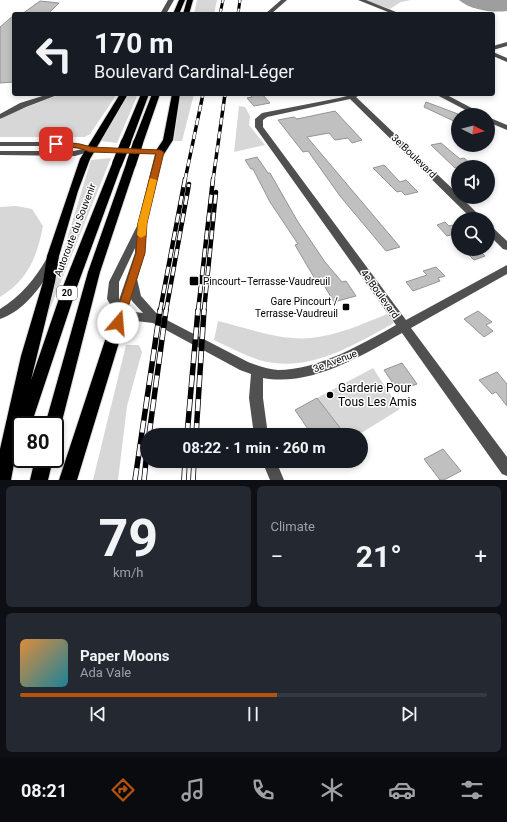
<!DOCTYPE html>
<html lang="en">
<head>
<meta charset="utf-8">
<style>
  :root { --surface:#171b24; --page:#242831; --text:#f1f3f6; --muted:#9ea1a6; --line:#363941; --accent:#b45309 }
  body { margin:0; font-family:Roboto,sans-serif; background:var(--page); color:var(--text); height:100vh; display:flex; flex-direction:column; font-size:15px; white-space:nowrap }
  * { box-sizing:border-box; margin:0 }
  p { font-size:13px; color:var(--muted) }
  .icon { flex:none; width:22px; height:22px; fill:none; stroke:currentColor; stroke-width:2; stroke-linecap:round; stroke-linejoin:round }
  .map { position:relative; height:480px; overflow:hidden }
  .side { display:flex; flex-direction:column; gap:6px; padding:6px; background:#0d0f14; flex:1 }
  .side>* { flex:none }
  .banner { position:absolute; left:12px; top:12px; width:483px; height:84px; border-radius:4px; box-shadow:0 2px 6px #0003; background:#171b24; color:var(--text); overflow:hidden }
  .needle { width:26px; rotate:96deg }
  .controls { position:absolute; left:451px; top:108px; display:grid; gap:8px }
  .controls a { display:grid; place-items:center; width:44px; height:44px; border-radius:50%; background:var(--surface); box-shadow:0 2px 6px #0003; font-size:20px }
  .speed { position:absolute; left:12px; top:416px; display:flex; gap:8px; font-size:20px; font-weight:700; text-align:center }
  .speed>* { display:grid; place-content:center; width:52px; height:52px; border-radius:50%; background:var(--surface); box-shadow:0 2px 6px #0003; line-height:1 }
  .speed .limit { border:2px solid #111; border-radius:6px; background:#fff; color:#111 }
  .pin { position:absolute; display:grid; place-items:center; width:34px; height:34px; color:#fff; margin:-17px; border-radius:8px; box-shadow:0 2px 6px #0006 }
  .me { position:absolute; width:44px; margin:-22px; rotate:18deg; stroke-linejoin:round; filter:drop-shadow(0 0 3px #0008) }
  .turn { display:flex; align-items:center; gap:14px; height:84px; padding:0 16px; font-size:18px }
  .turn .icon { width:52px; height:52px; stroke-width:2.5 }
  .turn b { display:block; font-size:28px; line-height:34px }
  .big { font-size:30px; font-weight:700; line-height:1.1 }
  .side .tile { flex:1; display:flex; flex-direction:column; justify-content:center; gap:6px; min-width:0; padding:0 14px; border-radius:6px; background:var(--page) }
  .side .dial { align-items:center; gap:0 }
  .dial b { font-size:52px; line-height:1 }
  .song { display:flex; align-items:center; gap:12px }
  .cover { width:48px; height:48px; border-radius:6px; background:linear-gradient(135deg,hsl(30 70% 55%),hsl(190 70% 35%)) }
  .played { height:4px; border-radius:2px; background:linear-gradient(90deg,var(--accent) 55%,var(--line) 55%) }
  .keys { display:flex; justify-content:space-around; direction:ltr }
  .heat { display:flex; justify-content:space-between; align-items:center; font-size:22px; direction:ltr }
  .side .tiles { flex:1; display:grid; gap:6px; grid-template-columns:1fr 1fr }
  .tile:last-child { grid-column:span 2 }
  .trip { position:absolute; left:140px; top:428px; width:228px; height:40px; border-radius:20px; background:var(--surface); box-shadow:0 2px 6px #0003; font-weight:700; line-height:40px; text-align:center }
  .tab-bar { display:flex; height:64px; justify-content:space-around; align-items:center; background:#090b0e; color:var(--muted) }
  .tab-bar .icon { width:28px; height:28px }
  .tab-bar .on { color:var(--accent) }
  .tab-bar b { font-size:18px; color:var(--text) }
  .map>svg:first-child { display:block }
  .green { fill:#d7d7d7 }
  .water { fill:#9e9e9e }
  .building { fill:#c0c0c0; stroke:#949494 }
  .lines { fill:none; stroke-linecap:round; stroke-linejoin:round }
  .highway-casing { stroke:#dbdbdb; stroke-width:2 }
  .minor { fill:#505050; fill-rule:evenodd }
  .highway { fill:#000; fill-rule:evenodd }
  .rail-far3-casing { stroke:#000; stroke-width:3 }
  .rail-far2-casing { stroke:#000; stroke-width:3.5 }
  .rail-far1-casing { stroke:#000; stroke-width:4.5 }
  .rail-casing { stroke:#000; stroke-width:5.5 }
  .rail-far3 { stroke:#fff; stroke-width:2; stroke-dasharray:5.5; stroke-linecap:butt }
  .rail-far2 { stroke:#fff; stroke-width:2.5; stroke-dasharray:7; stroke-linecap:butt }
  .rail-far1 { stroke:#fff; stroke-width:3; stroke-dasharray:9; stroke-linecap:butt }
  .rail { stroke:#fff; stroke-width:4; stroke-dasharray:12; stroke-linecap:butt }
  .highway-bridge-casing { stroke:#dbdbdb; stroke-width:11; stroke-linecap:butt }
  .highway-bridge { stroke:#000; stroke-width:10 }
  .route { fill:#b45309; stroke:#753606 }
  .slow { fill:#f59e0b }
  .poi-dot { fill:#000; stroke:#fff; stroke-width:1.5 }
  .labels { text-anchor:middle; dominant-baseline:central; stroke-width:3; stroke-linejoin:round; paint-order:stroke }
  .shield { fill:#fff; stroke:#4c4c4c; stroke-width:1 }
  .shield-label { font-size:9px; font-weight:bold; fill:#000 }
  .street-label { font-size:10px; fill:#000; stroke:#fff }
  .poi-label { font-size:10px; fill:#000; stroke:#fff; text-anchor:start }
  .near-poi-label { font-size:12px; fill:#000; stroke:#fff; text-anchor:start }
</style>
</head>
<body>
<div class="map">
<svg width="507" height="480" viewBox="0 0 507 480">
  <rect width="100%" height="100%" fill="#fff"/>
  <path class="green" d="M197,0H217L214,14H194Z
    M365,0H411L401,2L390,9Z
    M62,94H117L90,134L85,137H0V120L2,118L16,111Z
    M128,94H138L117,143L101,141Z
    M180,94H194L182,141H174Z
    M239,106L245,107L250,116L249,125L265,145L234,152Z
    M111,158L45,321H42L91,160Z
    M16,206L32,209L43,226C37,257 28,280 0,297V207Z
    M387,314L394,323C352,346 308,374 259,360C243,355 229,347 214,340L218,321C247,328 281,341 311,338C338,335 363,324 387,314Z
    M126,345H139L142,352L127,406L118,480H93Z
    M373,368L400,409L358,435H331L341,429L317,398Z"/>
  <path class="water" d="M459,0H507V11C493,13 470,10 459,0Z"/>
  <path class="building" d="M40,1L59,3L48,14H22Z
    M14,15V82L0,83V27Z
    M249,94H262L270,103L254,106L247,98L252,97Z
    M426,102L458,114V123L424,107Z
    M335,111L362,140L352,143L348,138L335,140L329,133L307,137L400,247L386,251L340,196L308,151L303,152L278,120L294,117L297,119Z
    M441,143L460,159L464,158L472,165L455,168L431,145Z
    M257,157L268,173H270L298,222L325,262L342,282L346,281L356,296L334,302L319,277L315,279L295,245L298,244L270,202L253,169H251L245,160Z
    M384,165L400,182L406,180L418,192L405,195L401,191L397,192L373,168Z
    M445,222L449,226L458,224V233L447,236L437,225Z
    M463,249H478L485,256L474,260Z
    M436,267L445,276L438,278L440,281L413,291L406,282L427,275L423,271Z
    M478,311L492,322L486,325L493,331L484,337L464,319Z
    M402,363L417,384L398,391L384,370Z
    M497,372L507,384V406L496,392L492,394L479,380Z
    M317,398L341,429L331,435H312L295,410Z
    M443,449L461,471L444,480H440L424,459Z"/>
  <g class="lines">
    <defs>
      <path id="highway" d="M179,0H185L179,14H173Z
        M187,0H193L189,14H183Z
        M120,94H128L90,159L78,191L59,256L55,282L31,380L64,284L112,164L117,161L122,164L78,284L31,425H21L11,480H0V449L21,356L43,282L47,256L80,159Z
        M141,94H149L131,142L126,145L123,144L121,142Z
        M152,94H160L143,143L138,146L135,145L133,143Z
        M172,94H180L173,140L164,154L160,155L155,152L163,140Z
        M131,161L136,164L100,272L61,425L59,430L55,432V425H45L88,272L126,164Z
        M121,308L126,309L128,313L77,480H59L114,313L116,309Z
        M35,459H53L48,480H30Z"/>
    </defs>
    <use href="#highway" class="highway-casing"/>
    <path class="minor" d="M168,0H174L166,14H160Z
      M281,0H287L271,14H265Z
      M358,0H366L401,14H393Z
      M507,42V46L493,50V46Z
      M493,52L507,58V62L493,56Z
      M49,94H60L26,107L0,119V114L20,103Z
      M345,94H362L356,97L458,194V197H461L483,219H472L350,99L267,117L263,120V127L406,320L507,265V274L411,328L507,457V476L502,474L402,333C362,356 310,387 263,378V398L268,435H254L249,398L251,374L240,370L153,323L127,320L117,316L107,299L109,282L137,226L155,154L92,151L75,156L0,155V151H74L82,149L56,146H0V142H56L80,144L98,148L163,150L164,152L147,223L145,253L137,279L141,296L159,316L248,362C258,366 268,369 278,370C318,370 362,344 396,325L255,127V119L262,113L339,98L347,96ZM135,248V253L119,300V282ZM131,299L132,301L143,313L127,311Z
      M435,94H445L485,115H475Z
      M488,117L507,125V130L488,122Z
      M488,225L491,226L507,241V250L503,249L488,234Z
      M51,257L56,261C44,283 25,311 0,319V309C21,296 35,279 47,258Z
      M262,461H276L284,480H270Z"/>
    <use href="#highway" class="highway"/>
    <defs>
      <path id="rail-far3" d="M220,14L223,0
        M238,14L240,0"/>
      <path id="rail-far2" d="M185,180L203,94
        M213,180L225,94"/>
      <path id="rail-far1" d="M160,311L185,179
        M166,311L189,184
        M198,311L213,179
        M204,311L216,192"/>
      <path id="rail" d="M149,435L166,310
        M187,435L198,310
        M196,435L204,310
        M135,480L160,310
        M144,480L147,451
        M184,480L185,461
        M193,480L194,461"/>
    </defs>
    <use href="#rail-far3" class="rail-far3-casing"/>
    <use href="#rail-far2" class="rail-far2-casing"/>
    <use href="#rail-far1" class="rail-far1-casing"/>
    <use href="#rail" class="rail-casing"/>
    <use href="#rail-far3" class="rail-far3"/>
    <use href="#rail-far2" class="rail-far2"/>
    <use href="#rail-far1" class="rail-far1"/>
    <use href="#rail" class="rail"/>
    <defs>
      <path id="highway-bridge" d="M117,164L126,142
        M131,164L138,143"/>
    </defs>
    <use href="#highway-bridge" class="highway-bridge-casing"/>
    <use href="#highway-bridge" class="highway-bridge"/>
  </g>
  <path class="route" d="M56,141L80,144L91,147L160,150L164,152L147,223L145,253L122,326H114L113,323L136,253L138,223L156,154L90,152L79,148L53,145L52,144Z"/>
  <path class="slow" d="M150,178L157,180L147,223L146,235L141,238L137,235L138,223Z"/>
  <g class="poi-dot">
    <rect x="189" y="276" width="10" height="10" rx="2"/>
    <rect x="342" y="303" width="8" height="8" rx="2"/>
    <circle cx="330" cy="395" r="4"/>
  </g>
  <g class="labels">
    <rect class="shield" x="57" y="286" width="20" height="14" rx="3"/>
    <g class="shield-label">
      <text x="67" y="293">20</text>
    </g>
    <g class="street-label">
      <text transform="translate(414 156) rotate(44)">3e Boulevard</text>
      <text transform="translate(75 230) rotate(-69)">Autoroute du Souvenir</text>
      <text transform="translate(380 294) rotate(54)">4e Boulevard</text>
      <text transform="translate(335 361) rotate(-21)">3e Avenue</text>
    </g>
    <g class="poi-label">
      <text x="203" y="281">Pincourt–Terrasse-Vaudreuil</text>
      <text x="338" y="301" text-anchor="end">Gare Pincourt /<tspan x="338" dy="12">Terrasse-Vaudreuil</tspan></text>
    </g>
    <g class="near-poi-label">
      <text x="338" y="388">Garderie Pour<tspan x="338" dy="14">Tous Les Amis</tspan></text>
    </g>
  </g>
</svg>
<div class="controls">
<a><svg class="needle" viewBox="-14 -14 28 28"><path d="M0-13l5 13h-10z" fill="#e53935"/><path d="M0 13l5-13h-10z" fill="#9ea1a6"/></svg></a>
<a><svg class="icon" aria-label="sound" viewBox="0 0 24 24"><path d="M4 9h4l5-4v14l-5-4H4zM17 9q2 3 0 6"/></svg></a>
<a><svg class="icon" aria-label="search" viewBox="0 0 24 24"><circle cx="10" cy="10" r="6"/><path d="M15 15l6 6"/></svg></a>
</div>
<div class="speed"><div class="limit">80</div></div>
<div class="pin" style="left:56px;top:144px;background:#d93025"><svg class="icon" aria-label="arrive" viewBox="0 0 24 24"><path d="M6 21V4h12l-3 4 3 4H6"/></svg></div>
<svg class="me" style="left:118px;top:323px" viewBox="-20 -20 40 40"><circle r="19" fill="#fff"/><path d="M0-13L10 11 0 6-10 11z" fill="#b45309"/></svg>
<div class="trip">08:22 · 1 min · 260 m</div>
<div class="banner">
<div class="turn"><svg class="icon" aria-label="left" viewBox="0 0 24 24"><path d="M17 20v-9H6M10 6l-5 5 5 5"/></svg><div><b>170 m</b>Boulevard Cardinal-Léger</div></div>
</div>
</div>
<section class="side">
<div class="tiles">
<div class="tile dial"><b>79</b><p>km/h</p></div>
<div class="tile"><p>Climate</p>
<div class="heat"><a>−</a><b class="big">21°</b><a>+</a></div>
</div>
<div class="tile">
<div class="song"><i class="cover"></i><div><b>Paper Moons</b><p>Ada Vale</p></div></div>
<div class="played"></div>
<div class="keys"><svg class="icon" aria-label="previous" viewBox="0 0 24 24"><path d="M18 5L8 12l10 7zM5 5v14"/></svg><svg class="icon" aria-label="pause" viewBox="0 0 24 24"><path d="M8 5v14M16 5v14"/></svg><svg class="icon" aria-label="next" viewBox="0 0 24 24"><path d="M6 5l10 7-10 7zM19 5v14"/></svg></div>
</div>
</div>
</section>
<nav class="tab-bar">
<b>08:21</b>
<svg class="icon on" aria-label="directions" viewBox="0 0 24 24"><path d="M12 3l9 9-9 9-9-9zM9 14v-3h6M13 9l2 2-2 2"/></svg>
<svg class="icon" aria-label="music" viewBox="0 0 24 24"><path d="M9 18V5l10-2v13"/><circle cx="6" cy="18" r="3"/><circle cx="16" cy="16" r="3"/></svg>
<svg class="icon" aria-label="phone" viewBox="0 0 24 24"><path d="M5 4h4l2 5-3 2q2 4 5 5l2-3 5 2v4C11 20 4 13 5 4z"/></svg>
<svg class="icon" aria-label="climate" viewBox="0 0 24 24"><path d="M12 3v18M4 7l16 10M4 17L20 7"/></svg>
<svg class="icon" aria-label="car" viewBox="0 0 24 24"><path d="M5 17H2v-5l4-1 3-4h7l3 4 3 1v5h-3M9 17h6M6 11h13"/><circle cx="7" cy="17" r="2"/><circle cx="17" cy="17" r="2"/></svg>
<svg class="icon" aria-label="filters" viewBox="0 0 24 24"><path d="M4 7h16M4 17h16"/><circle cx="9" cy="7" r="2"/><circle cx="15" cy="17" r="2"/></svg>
</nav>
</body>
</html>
